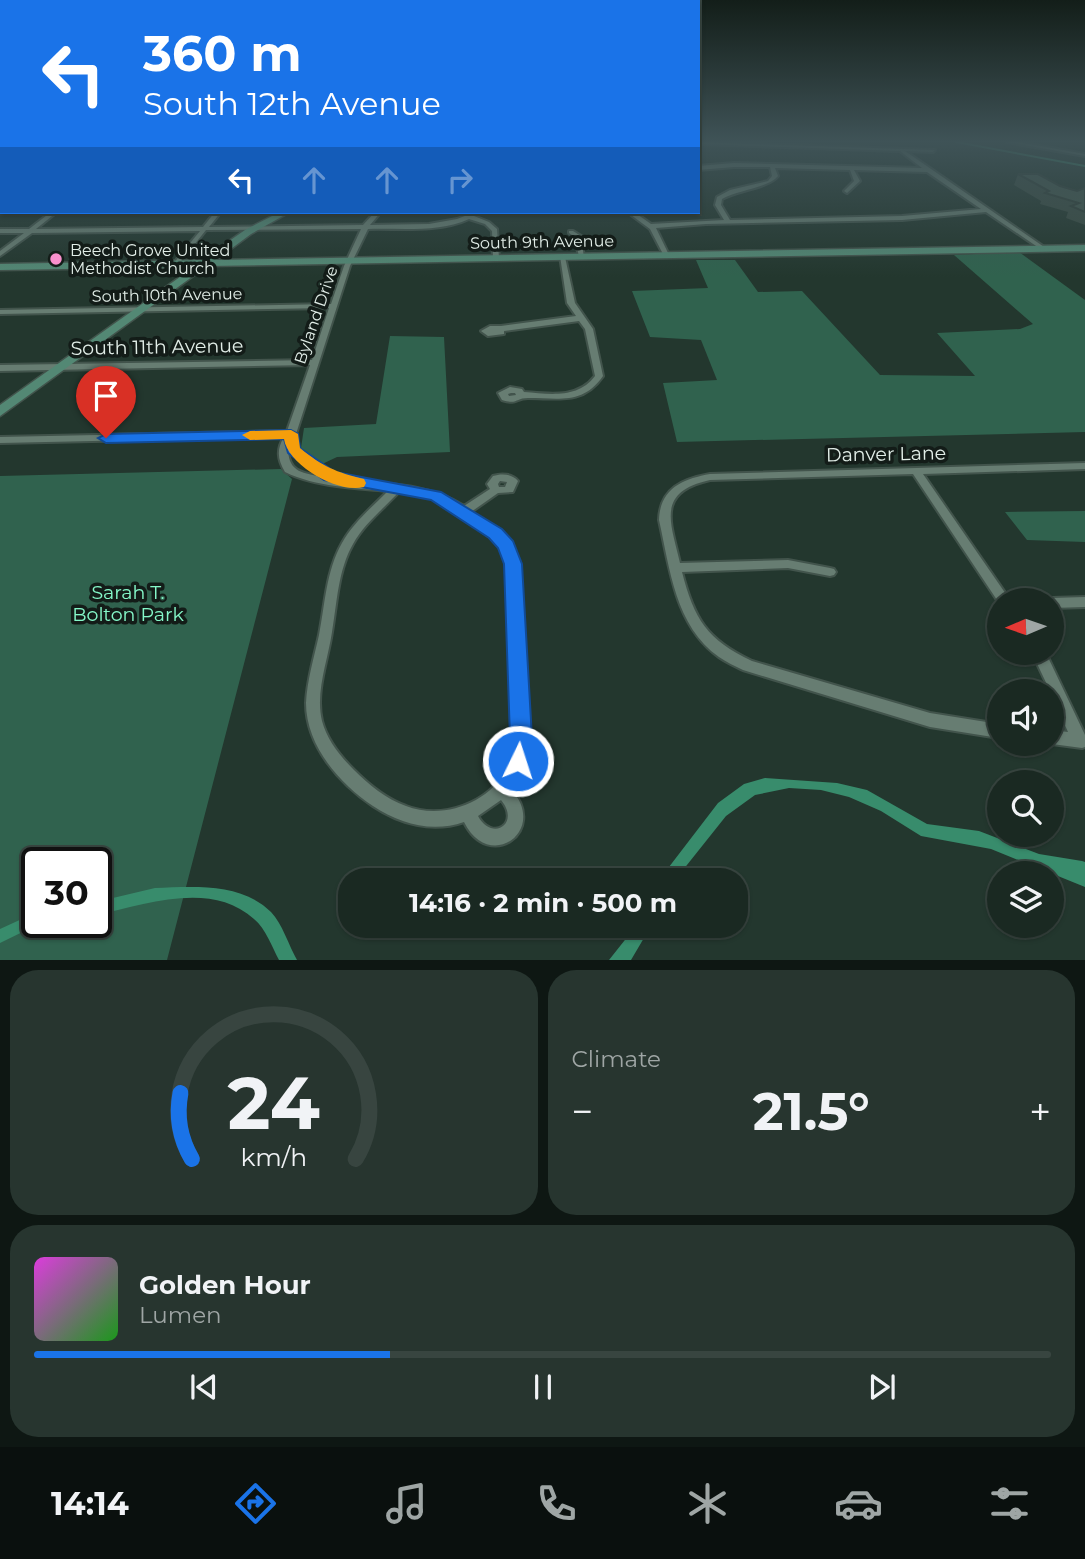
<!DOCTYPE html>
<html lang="en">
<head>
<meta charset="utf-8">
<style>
  :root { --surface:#1a2922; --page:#27352f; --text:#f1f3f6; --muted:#9fa6a5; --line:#384540; --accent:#1a73e8 }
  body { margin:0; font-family:Montserrat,sans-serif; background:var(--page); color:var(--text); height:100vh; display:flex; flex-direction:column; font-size:26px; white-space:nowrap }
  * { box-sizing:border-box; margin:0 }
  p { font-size:23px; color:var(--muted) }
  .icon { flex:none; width:38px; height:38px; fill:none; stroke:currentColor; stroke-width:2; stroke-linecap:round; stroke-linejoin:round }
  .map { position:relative; height:960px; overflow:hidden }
  .drawer { display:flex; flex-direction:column; gap:10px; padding:10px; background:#0e1713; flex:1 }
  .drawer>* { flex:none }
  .hud { position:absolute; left:0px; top:0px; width:700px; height:214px; box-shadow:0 2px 5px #0004,0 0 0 2px var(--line); background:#1a73e8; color:#fff; overflow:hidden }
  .needle { width:46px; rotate:268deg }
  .buttons { position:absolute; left:987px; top:588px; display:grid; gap:14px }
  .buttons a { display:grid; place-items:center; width:77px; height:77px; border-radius:50%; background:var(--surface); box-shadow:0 2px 5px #0004,0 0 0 2px var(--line); font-size:35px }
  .speed { position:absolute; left:21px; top:847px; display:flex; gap:14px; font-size:35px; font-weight:700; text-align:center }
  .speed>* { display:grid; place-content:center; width:91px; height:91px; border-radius:50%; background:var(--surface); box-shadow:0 2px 5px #0004,0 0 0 2px var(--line); line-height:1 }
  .speed .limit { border:4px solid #111; border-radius:10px; background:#fff; color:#111 }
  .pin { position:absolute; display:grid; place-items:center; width:60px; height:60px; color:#fff; margin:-72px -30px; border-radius:50% 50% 50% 0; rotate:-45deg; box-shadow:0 0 7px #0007 }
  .pin .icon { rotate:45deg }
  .me { position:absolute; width:77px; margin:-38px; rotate:4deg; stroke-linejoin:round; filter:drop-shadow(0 0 5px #0008) }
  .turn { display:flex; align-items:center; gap:24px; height:147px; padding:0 28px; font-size:32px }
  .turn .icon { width:91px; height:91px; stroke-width:2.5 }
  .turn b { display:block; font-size:49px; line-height:60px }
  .lanes { display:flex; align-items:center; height:66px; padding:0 28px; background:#0003; justify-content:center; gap:35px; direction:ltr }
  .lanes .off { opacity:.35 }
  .big { font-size:52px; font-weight:700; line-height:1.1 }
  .drawer .card { flex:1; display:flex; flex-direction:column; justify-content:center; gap:10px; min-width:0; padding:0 24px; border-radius:28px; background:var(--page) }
  .drawer .dial { align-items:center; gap:0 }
  .dial svg { height:182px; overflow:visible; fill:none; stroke:var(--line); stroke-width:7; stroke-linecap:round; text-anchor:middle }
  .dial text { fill:var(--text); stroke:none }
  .song { display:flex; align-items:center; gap:21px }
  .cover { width:84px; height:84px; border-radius:10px; background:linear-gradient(135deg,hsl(300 70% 55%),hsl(120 70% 35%)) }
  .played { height:7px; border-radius:4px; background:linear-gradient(90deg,var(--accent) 35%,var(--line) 35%) }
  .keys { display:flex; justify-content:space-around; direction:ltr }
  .heat { display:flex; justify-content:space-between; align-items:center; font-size:38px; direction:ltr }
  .drawer .tiles { flex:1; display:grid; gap:10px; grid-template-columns:1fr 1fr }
  .card:last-child { grid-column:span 2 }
  .trip { position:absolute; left:338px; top:868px; width:410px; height:70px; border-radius:28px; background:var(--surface); box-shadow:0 2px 5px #0004,0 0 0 2px var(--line); font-weight:700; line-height:70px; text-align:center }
  .menu { display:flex; height:112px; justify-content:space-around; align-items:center; background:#0a100e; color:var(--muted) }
  .menu .icon { width:49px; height:49px }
  .menu .on { color:var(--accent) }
  .menu b { font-size:32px; color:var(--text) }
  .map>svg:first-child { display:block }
  .green { fill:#30624e; fill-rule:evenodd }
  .water { fill:#388c6c }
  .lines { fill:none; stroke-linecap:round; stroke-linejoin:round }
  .stream { stroke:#388c6c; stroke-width:2 }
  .street-casing { stroke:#42544c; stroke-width:4 }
  .secondary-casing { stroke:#42544c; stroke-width:3 }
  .street { fill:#677d72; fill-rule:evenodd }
  .secondary { fill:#538874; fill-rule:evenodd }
  .wall { fill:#394b42 }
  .building { fill:#42574d; stroke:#2e3d36; stroke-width:2 }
  .route { fill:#1a73e8; stroke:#114b97; stroke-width:2 }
  .slow { fill:#f59e0b }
  .poi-dot { fill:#f890cc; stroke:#131c18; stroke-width:2.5 }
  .labels { text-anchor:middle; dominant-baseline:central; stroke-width:7; stroke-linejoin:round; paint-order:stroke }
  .far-street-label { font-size:16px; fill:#e1ede7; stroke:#131c18 }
  .far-poi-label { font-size:16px; fill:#e1ede7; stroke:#131c18; text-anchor:start }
  .street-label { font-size:19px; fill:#e1ede7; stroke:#131c18 }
  .park-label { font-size:19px; fill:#85f8c9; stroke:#131c18 }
</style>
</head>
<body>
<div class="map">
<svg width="1085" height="961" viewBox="0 0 1085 961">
  <rect width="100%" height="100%" fill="#23372e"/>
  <path class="green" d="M1019,252L1085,300V432L677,442L663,383L717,380L701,340L650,337L632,291L708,288L696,260H735L758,292L802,291L880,375L975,376L937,333L1020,329L1033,324L954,255Z
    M390,336L444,337L450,452L337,457L318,466L301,448L304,428L376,424Z
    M281,469L292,479L167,960H0V476ZM37,863H96V922H37Z
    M1085,511V542L1027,540L1005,512Z"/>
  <path class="water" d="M765,778L837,783L867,790L927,824L979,831L1039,854L1082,861L1085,862V887L991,849L921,836L881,811L849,797L821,790L789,788L755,795L726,816L675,880H659L718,803L744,784Z
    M155,888C193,887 241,882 271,912C282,923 289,946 297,960H279C272,947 266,929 254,919C210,880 146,905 96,915V902Z
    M37,912V922H43L0,943V929Z
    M636,926H651L631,960H609Z"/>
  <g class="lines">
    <path class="stream" d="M956,142L1085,166"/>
    <defs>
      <path id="street" d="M698,142L935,150L933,152L905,151L1047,249L1042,250L986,212L902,220L706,224L656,228L669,255L664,256L650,229L627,212H634L651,224L724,220L715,205L717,197L730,190L768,181L772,176L770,167H734L698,170V166L734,163L922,168L900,151L698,144ZM775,168L850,170L854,181L844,191L847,193L860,181L854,170L927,172L981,209L902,216L730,220L721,205L722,199C738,190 768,188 778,176Z
        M1007,142H1018L1085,154V156Z
        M0,174H2V178H0Z
        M0,199H2V203H0Z
        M51,212H57L36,229L203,227L215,212H221L209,227L363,225L375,212H381L370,225L429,224L457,219L475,212H482L474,216L489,222L497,229L499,258L496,260L493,258L492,231L485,224L469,219C439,233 400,228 368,229L350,266L296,434L298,448L319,466L336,475V479C379,484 426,482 464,506L490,489L487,484L493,476C502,473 512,474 518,481L513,492L498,493L471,512C492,527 511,537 519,563L528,738C526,757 522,773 511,789C549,831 489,873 464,822C432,833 400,824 373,806C340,784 306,746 306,703C307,680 314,658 319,635C325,605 326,571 342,543C353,523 372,507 388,491C354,488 316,487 285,472C278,460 276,450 284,437L0,443V437L287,431L310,365L0,371V365L312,360L329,308L0,314V310L331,304L344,266L361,229L206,230L178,265L176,266L173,264L200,231L32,233L0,256V251L24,233H0V229H29ZM288,450L311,470L323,477C304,473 289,473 288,450ZM500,481L507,482L505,487H499L498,484ZM399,492L427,496L449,507L495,541L502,550L507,563L514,738C512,749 512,759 507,769C488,804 442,820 406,806C386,799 368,784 354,770C340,756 327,740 322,721C315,692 328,660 332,632C337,603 338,570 353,544C364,524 383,509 399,492ZM501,800C521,824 492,842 478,816Z
        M569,231H573L581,236L584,258L579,257L575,237L569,233Z
        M560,256L565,257L575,303L593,329L603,376C583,405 559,398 528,398C515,398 518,405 502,400L498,393L510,387L522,389L524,392C549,394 578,399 595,376L585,329L579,321L504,331V334L488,336L481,331L490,326H501L576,316L567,303ZM511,393H515L516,395L509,396L508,394Z
        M1085,463V469L923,474L1010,600H999V603L913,474L710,480C655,492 671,523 680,563L788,560L830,568L834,569L836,572L834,575L830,576L788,568L682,572C694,619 707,640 752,661L930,713L999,724V738L930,727L743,670C735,666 726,662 719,657C675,626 670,569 659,520C660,488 683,479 710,474Z
        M1085,597V607L1052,608V600H1047L1052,598Z
        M1032,653H1046L1085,735V747L1082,748L1052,744V730L1068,732L1052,696V691H1050Z"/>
      <path id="secondary" d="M0,145H2L0,150Z
        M280,212H290L251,234L216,260L1085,245V251L207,266L0,416V405L194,267L0,270V264L202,260L245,230Z"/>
    </defs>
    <use href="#street" class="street-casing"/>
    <use href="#secondary" class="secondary-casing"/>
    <use href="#street" class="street"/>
    <use href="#secondary" class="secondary"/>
  </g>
  <path class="wall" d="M1018,174L1077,191L1085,188V225L1066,218L1068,212L1040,204L1041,201L1014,185Z"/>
  <path class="building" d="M1018,174H1038L1060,186L1077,191L1085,188V212L1071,206L1079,203L1045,193L1049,191Z"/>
  <linearGradient id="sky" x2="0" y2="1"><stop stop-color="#131e19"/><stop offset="0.51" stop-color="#3f5357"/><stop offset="1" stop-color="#3f5357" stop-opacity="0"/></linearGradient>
  <rect width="1085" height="277" fill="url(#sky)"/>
  <path class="route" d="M291,430L298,434L300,448L335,472L441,492L502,529L513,541L522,564L532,738L526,769L518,772L510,769L506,761L510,738L504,564L498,548L489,538L431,500L324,480L288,453L284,439L106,443L98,438L106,434Z"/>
  <path class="slow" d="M291,430L298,434L300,448C323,467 336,472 364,479L366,483L364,487C338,494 288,465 284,439L250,440L242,435L250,431Z"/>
  <circle class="poi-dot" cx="56" cy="259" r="7"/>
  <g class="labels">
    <g class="far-street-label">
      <text transform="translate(542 242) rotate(-1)">South 9th Avenue</text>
      <text transform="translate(167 295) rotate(-1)">South 10th Avenue</text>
      <text transform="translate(316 315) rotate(-71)">Byland Drive</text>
    </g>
    <g class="far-poi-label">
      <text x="70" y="250">Beech Grove United<tspan x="70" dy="18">Methodist Church</tspan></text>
    </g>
    <g class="street-label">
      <text transform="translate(157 347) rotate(-1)">South 11th Avenue</text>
      <text transform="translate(886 454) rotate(-1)">Danver Lane</text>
    </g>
    <g class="park-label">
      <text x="128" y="592">Sarah T.<tspan x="128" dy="22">Bolton Park</tspan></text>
    </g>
  </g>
</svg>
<div class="buttons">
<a><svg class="needle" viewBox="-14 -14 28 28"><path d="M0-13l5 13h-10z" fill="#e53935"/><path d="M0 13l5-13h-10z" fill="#9fa6a5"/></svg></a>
<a><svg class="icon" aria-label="sound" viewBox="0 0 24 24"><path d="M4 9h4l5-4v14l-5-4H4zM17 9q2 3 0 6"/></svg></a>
<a><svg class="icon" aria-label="search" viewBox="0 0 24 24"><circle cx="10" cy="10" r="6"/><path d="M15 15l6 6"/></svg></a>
<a><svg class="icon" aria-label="layers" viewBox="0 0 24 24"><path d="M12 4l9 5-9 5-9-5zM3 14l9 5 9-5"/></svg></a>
</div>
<div class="speed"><div class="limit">30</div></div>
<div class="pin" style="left:106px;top:438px;background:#d93025"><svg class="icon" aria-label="arrive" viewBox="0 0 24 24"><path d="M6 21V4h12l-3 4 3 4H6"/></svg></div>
<svg class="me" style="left:518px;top:761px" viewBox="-20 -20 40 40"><circle r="17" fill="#1a73e8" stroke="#fff" stroke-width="3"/><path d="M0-11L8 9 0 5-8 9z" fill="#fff"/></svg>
<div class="trip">14:16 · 2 min · 500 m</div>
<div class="hud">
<div class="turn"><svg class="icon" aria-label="left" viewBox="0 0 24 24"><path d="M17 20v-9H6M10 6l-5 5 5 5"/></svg><div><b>360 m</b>South 12th Avenue</div></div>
<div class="lanes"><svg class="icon" aria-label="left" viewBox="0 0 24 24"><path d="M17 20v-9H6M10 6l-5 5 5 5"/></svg><svg class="icon off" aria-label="ahead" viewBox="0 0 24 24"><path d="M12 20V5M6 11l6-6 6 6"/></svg><svg class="icon off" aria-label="ahead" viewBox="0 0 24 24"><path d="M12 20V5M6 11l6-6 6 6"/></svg><svg class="icon off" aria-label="right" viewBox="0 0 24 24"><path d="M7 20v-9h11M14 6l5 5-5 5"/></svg></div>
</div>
</div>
<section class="drawer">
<div class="tiles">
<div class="card dial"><svg viewBox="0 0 100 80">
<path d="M14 69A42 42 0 1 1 86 69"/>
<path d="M14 69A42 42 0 0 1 9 40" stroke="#1a73e8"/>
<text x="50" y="56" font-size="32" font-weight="700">24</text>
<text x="50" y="72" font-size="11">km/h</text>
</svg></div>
<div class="card"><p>Climate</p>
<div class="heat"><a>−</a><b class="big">21.5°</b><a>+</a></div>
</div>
<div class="card">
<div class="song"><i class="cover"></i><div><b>Golden Hour</b><p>Lumen</p></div></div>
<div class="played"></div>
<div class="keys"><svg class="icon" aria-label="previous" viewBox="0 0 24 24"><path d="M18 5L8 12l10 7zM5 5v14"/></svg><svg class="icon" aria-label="pause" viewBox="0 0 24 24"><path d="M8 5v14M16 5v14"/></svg><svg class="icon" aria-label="next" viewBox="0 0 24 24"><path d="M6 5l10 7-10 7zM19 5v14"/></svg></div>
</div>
</div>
</section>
<nav class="menu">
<b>14:14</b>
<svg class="icon on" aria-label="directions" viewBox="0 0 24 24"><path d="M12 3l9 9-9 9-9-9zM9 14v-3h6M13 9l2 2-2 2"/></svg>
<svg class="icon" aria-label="music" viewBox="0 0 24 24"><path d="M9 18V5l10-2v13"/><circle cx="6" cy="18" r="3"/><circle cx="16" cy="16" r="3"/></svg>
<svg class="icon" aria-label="phone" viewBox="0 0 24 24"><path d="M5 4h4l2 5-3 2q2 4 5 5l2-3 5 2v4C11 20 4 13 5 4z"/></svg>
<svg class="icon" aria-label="climate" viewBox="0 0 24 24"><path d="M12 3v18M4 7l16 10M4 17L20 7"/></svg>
<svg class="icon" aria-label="car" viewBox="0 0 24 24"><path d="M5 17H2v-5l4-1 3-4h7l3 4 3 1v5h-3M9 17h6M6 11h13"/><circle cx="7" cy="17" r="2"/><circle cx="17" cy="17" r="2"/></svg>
<svg class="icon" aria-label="filters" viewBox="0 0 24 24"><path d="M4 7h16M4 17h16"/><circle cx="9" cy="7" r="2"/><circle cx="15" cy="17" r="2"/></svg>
</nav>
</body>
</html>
